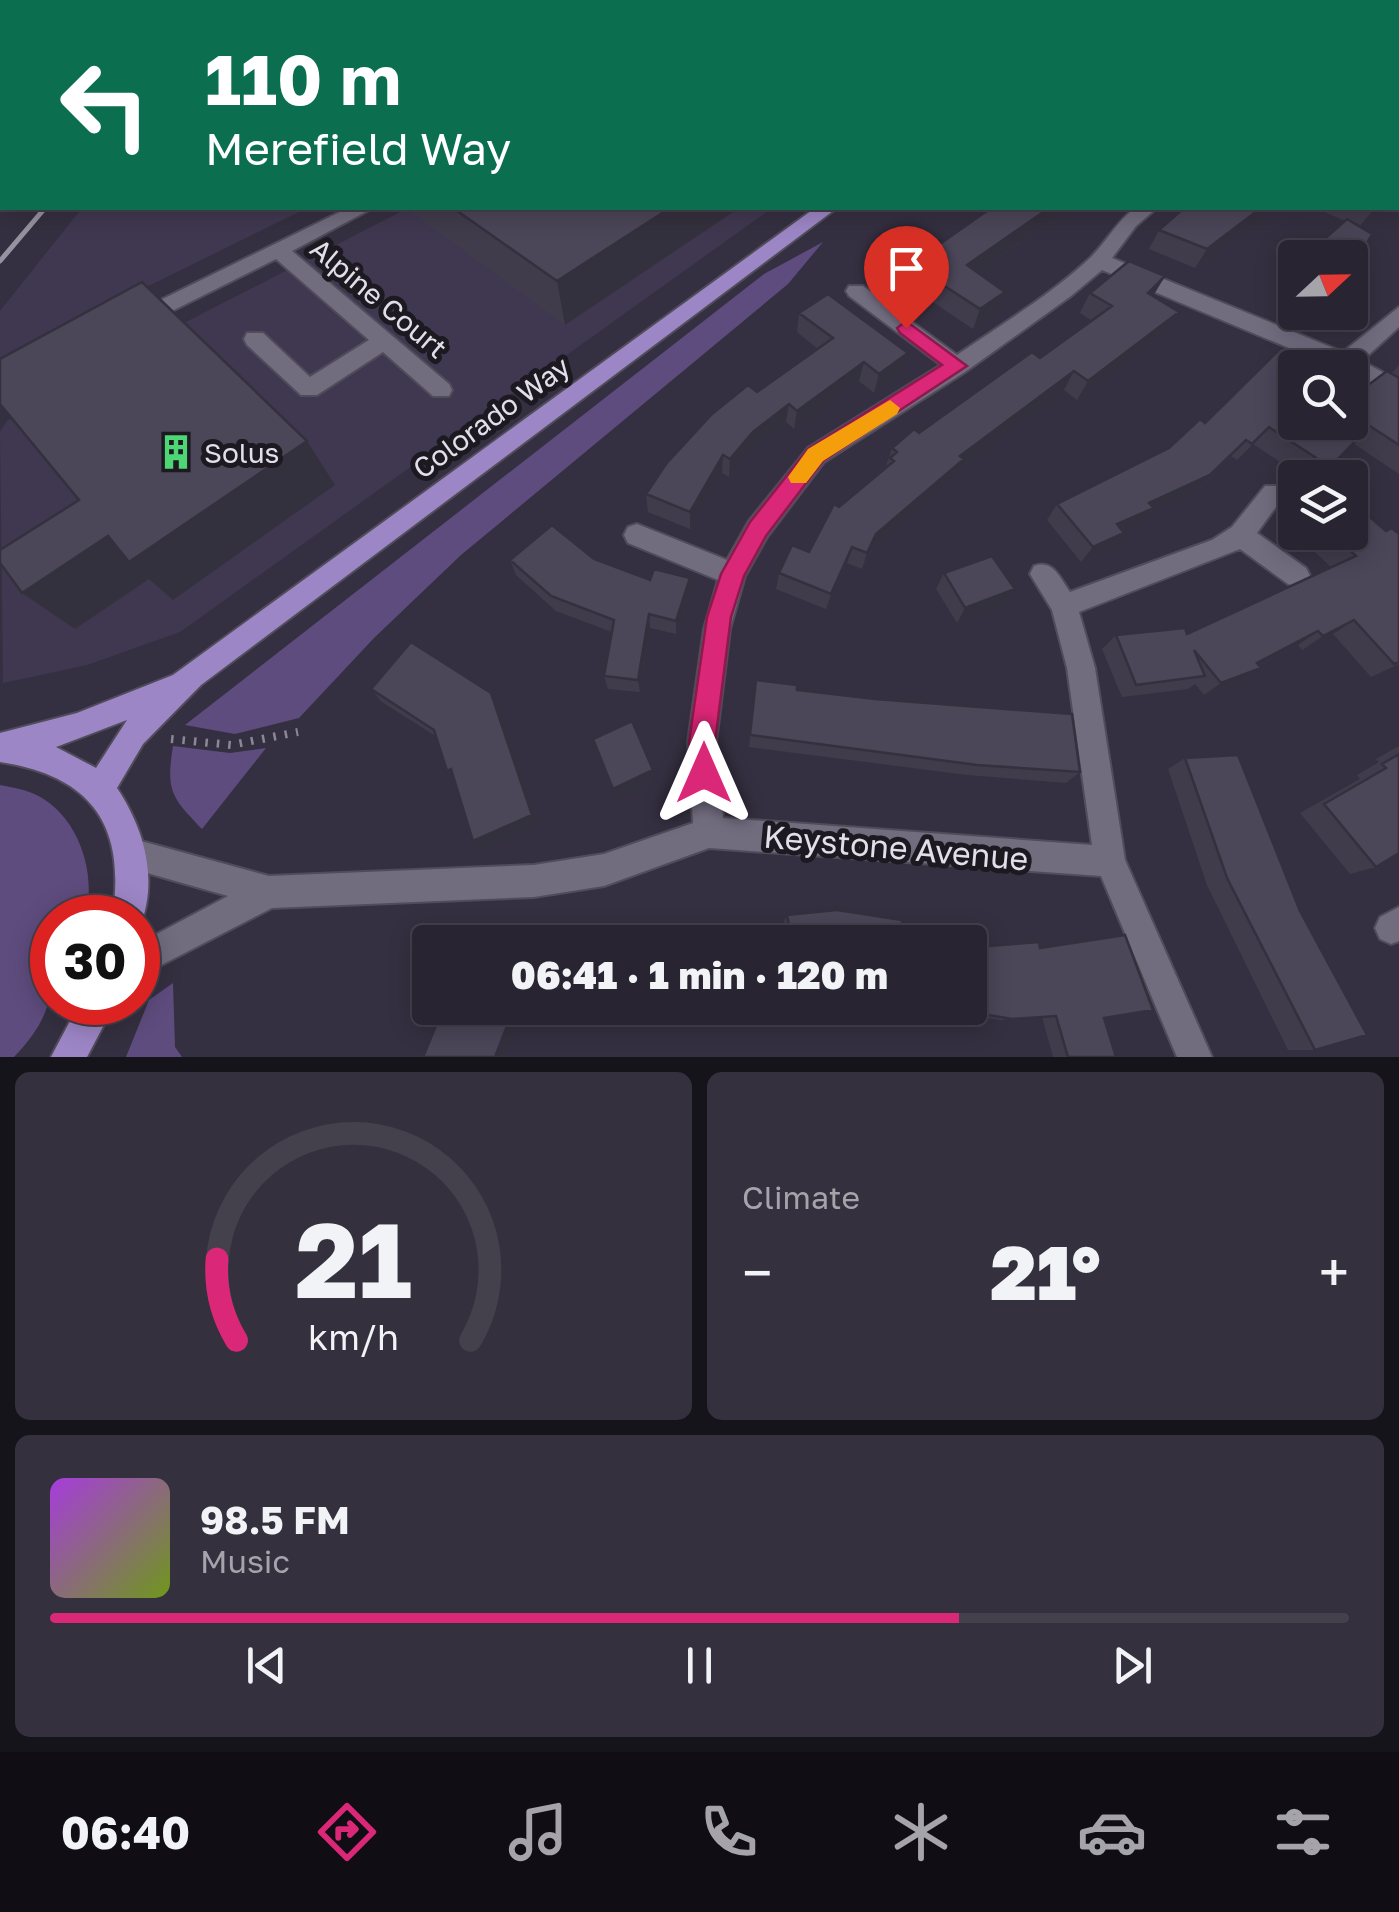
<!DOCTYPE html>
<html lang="en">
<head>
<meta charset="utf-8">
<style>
  :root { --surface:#282431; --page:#34303d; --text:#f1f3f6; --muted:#a5a4ab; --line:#44414d; --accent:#db2777 }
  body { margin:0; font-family:"Golos Text",sans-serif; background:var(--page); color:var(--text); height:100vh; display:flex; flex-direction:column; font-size:38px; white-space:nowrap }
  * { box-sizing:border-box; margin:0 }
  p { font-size:32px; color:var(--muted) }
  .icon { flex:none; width:55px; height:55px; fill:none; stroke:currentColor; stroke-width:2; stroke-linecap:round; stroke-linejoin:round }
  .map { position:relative; height:1057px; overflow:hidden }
  .details { display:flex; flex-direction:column; gap:15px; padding:15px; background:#16141b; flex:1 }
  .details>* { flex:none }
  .guide { position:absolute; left:0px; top:0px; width:1400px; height:210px; box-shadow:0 5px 25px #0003,0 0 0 2px var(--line); background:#0b6e4f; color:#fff; overflow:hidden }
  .needle { width:65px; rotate:68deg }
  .fabs { position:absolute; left:1278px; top:240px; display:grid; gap:20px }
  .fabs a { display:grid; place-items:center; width:90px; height:90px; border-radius:10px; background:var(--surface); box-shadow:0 5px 25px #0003,0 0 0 2px var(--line); font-size:50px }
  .speed { position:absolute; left:30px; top:895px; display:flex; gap:20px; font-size:50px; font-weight:700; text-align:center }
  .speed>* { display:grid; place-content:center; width:130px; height:130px; border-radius:50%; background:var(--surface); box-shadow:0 5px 25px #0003,0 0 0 2px var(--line); line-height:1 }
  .speed .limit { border:15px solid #d22; background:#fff; color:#111 }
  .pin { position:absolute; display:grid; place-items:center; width:85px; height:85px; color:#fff; margin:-102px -42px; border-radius:50% 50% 50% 0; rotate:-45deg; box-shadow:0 0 10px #0007 }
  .pin .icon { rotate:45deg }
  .me { position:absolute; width:110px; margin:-55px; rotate:0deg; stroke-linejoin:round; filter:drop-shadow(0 0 8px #0008) }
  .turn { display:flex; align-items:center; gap:35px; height:210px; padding:0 40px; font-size:45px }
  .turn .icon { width:130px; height:130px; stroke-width:2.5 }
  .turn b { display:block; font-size:70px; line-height:85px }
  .big { font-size:75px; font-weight:800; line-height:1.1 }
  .details .widget { flex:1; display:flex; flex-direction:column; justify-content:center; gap:15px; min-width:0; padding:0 35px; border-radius:15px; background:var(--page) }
  .details .dial { align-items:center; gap:0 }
  .dial svg { height:260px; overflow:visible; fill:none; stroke:var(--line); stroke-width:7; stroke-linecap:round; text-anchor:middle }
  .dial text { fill:var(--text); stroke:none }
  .song { display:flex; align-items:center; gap:30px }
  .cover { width:120px; height:120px; border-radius:15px; background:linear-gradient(135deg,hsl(280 70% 55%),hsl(80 70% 35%)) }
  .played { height:10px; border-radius:5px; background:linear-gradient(90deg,var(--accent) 70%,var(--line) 70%) }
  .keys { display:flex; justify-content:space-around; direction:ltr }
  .heat { display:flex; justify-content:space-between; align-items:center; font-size:55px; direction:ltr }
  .details .tiles { flex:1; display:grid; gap:15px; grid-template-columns:1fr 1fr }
  .widget:last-child { grid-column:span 2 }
  .trip { position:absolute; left:412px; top:925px; width:575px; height:100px; border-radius:10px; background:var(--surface); box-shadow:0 5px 25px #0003,0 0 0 2px var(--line); font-weight:800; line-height:100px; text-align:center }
  .menu { display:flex; height:160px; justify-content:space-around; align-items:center; background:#100e14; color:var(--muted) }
  .menu .icon { width:70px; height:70px }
  .menu .selected { color:var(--accent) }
  .menu b { font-size:45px; color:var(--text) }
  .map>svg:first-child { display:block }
  .built { fill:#403850 }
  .green { fill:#5e4c7e }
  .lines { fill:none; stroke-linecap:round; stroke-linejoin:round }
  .minor-casing { stroke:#504c5a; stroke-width:4 }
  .major-casing { stroke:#504c5a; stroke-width:4 }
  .path { stroke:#8b8795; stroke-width:8; stroke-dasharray:2.5 9; stroke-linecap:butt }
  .minor { fill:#726c7f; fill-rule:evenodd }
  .major { fill:#9d86c6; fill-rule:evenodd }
  .rail { stroke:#96929f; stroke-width:5 }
  .wall { fill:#403c4c }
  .shaded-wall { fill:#34313e }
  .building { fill:#4b4658; stroke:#34313e; stroke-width:2.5 }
  .route { fill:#db2777; stroke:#8e194d; stroke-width:2.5 }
  .slow { fill:#f59e0b }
  .labels { text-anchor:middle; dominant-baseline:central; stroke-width:10; stroke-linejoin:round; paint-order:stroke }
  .street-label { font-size:28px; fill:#e2dfea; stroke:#1c1921 }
  .poi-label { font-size:28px; fill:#e2dfea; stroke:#1c1921; text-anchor:start }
  .near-street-label { font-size:32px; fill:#e2dfea; stroke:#1c1921 }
</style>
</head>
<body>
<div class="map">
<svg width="1399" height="1057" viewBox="0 0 1399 1057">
  <rect width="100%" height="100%" fill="#353041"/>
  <path class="built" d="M246,0H644L244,2Z
    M82,208H307L0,359V311Z
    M408,208H772L180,632L87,665L3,683L0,432L7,421L85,374Z"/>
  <path class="green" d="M823,242L788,284L461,555L374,638L299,718L235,734L185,725L764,274Z
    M173,746L230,753L266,748L202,829C171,797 166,791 173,746Z
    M0,785C10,787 22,789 32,793C77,811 98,873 85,917L52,918C52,981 61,1008 14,1057H0Z
    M173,983L175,1047L182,1057H126L149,1000Z"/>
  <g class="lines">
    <defs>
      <path id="minor" d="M1398,52H1399V65H1398Z
        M348,208H373L292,251L449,384L452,390L449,396H433L383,352L317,395H301L247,345L244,339L247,333H263L310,377L369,340L276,259L144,325L137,328L126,320L130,315Z
        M1135,208H1157L1136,226L1112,258L1343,352L1399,307V327L1362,361L1399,381V401L1350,374V368H1337L1102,270L1071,296L965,372L824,462L767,537L745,576L730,629L716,742L723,818L1092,845L1067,668L1052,610L1030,574L1034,566C1053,559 1060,578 1070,592L1212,540L1232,527L1265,486H1283L1286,493L1257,533L1306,568L1310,576L1306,584L1297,587L1288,584L1240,549L1079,612L1095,668L1125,860L1212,1057H1177L1101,876L709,848L604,886L534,897L272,908L138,977V944L228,896L119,865L114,854L119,843L130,838L269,876L534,865L604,854L693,823L688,742L704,629L718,580L628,543L624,535L628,527L637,524L727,560L749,521L808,448L941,365L849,296L846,291L849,286H863L957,355C1002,324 1049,296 1089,259C1106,243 1116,222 1135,208Z
        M1399,907V941L1391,944L1380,939L1375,928L1380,917Z"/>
      <path id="major" d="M815,208H837L201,685L143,744L117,788C145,830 159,881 139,929L138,918H112C127,826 92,776 0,762V733L77,713L173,675ZM127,720L96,768L56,747Z
        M80,1002H116L87,1057H51Z"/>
    </defs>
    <use href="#minor" class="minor-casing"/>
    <use href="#major" class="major-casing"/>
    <path class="path" d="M171,739L231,745L298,732"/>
    <use href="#minor" class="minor"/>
    <use href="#major" class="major"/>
    <path class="rail" d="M0,261L45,208"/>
  </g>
  <path class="wall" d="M1130,0H1183L1180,2H1129Z
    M407,208H739L565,325L408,210Z
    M1063,208L1060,214L978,273L998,312L973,329L879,266L883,246H937Z
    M1274,208L1195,268L1149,249L1159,230Z
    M1315,208H1375L1359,227Z
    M1295,268V312H1326L1318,323L1278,306L1292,282L1287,279Z
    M1165,276L1153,296L1179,312L1166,332L1077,400L1064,390L959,469L956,476L871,551L862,569L847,563L826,609L776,589L779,573L809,552L839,507L886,466L892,448L1040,358L1092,321L1080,313L1090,293Z
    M799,313L908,353L902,373L874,393L859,381L794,429L786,422L752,450L729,477L722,473L690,529L648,512L646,494L757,392L818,349L797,332Z
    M1399,365V474L1353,443L1318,478H1304L1253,444L1237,460L1231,456L1196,491L1150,512L1141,523L1123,531L1124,533L1112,548L1081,562L1047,520L1057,504L1169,448L1205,423L1295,422L1367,386L1397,376L1392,373Z
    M1295,521V532L1386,531L1399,534V664L1371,677L1333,634L1302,650L1298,645L1258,666L1261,668L1242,681L1204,695L1195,684L1188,689L1122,697L1102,649L1116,635L1187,634L1332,568L1288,527Z
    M510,560L650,580L690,578V593L676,634L650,628L640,692L608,689L604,676L612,632L556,611L516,575Z
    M944,573L1005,605L957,623L936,589Z
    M371,689L491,693L498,706L539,824L482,850L437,737L382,702Z
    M797,690L875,699L1080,772L1066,783L967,775L749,747L754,693Z
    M1399,746V853L1376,867L1350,874L1300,813L1360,779L1357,775L1379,762L1376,759Z
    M1185,758L1315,1050H1288L1207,885L1168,769Z
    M787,915L902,927L977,947L1040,948L1104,1018L1116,1057H1053L1042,1017L1000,1020L927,1008H970L786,931L784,921Z
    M748,1008L746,1010L612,1025L608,1023Z"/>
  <path class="shaded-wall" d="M670,208H739L565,325L557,281Z
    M1049,208H1063L1060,214L961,285L967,265Z
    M1261,208H1274L1195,268L1207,249Z
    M1165,276L1153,296L1148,293Z
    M1005,292L998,312L973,329L980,309Z
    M1179,312L1166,332L1077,400L1088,381Z
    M908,353L902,373L874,393L879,374Z
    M864,362L859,381L794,429L797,411Z
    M1074,371L1064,390L959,469L956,476L871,551L862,569L867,553L876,534L960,456Z
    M789,404L786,422L752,450L729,477L730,459L753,432Z
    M1246,440L1196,491L1150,512L1141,523L1105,540L1117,524Z
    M307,441L335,485L173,600L149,579L75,629L22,593L108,536Z
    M723,455L722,473L690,529V512Z
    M1124,533L1112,548L1081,562L1093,547Z
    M852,547L847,563L826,609L831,594Z
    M690,578V593L676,634V621Z
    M1015,589L1005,605L957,623L965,608Z
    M649,614L650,628L640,692L638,680Z
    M1354,620L1333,634L1302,650L1323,636Z
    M1318,631L1298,645L1238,676L1257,663Z
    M1261,668L1242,681L1204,695L1221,683Z
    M491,693L498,706L539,824L482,850L473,841Z
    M653,770L655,780L616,799L613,789Z
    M511,1008H520L515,1028L504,1057H495Z"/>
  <path class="building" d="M776,0H962L968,2H772Z
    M1398,125L1399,126V177L1398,179Z
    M453,208H670L557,281Z
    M991,208H1049L967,265L1005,292L980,309L883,246L911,228L937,246Z
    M1184,208H1261L1207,249L1159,230Z
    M1347,219L1372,234L1350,275V258H1303Z
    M1129,261L1165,276L1148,293L1179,312L1088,381L1074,371L960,456L964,459L876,534L867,553L852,547L831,594L779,573L792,545L809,552L834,504L839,507L894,461L890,458L897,452L892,448L914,429L919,433L1032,352L1040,358L1112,306L1090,293Z
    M142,282L307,441L129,562L108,536L22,593L0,563V550L79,500L0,404V359Z
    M828,294L908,353L879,374L864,362L797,411L789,404L753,432L730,459L723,455L690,512L646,494L666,464L712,414L748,385L757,392L833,338L799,313Z
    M1281,348L1313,368H1295V422H1350V385L1358,379L1367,386L1387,371L1399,378V445L1370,426L1330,467L1269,427L1252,444L1246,440L1210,475L1149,503L1154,508L1117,524L1124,533L1093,547L1057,504L1169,448L1200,419L1205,423Z
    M1350,500L1386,531L1392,528L1399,534V662L1394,664L1354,620L1323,636L1318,631L1257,663L1261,668L1221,683L1194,650L1205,676L1136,685L1116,635L1185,628L1187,634L1356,556L1330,532H1350Z
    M552,525L594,559L650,580L654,569L690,578L676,621L649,614L638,680L604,676L614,620L551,596L510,560Z
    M992,556L1015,589L965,608L944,573Z
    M411,642L491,693L532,815L473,841L451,769L447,771L434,730L371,689Z
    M756,680L797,685V690L875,699L1072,714L1080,772L977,765L750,735Z
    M632,721L653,770L613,789L593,739Z
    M1399,754V853L1376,867L1324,804L1386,768L1382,764Z
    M1238,755L1300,911L1367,1035L1315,1050L1227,878L1185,758Z
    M837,910L902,920V927L977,939V947L1039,942L1040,948L1125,935L1153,1010L1104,1018L1116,1057H1068L1056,1016L1012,1019L948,1008H970V942H722L790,931L787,915Z
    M548,931L589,937L588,942H546Z
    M432,1008H511L507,1026L495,1057H423L438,1021L429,1019Z
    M608,1008H748L608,1023Z"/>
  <path class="route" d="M906,321L967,366L823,461L766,536L744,576L731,617L715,742L718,773L714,782L704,786L695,782L689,742L707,617L721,574L750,522L808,449L942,365L900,333L897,328Z"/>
  <path class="slow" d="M890,400L900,408L897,414L823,461L806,483H791L788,477L808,449Z"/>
  <defs>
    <symbol id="building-bare" viewBox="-9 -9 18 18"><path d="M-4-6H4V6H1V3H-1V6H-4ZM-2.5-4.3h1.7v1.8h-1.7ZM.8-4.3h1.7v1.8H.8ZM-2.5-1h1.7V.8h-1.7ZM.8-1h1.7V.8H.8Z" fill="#4ed676" stroke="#1c1921" stroke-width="2.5" paint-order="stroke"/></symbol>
  </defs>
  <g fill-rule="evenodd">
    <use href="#building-bare" x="151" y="427" width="50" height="50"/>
  </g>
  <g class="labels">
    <g class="street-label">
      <text transform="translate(379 298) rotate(40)">Alpine Court</text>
      <text transform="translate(491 417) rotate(-36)">Colorado Way</text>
    </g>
    <g class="poi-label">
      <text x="204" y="452">Solus</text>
    </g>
    <g class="near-street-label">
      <text transform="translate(896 847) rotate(5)">Keystone Avenue</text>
    </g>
  </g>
</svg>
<div class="fabs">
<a><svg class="needle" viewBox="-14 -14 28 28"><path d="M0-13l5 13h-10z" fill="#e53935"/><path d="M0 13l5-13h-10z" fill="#a5a4ab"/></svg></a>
<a><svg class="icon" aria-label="search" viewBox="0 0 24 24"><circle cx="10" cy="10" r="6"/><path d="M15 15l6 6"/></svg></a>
<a><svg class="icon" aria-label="layers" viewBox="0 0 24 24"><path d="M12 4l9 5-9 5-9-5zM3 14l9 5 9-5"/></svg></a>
</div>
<div class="speed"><div class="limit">30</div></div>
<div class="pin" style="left:906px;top:328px;background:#d93025"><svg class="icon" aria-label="arrive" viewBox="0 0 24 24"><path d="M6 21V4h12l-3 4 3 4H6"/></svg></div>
<svg class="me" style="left:704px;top:773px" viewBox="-20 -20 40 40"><path d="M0-17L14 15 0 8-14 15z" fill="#db2777" stroke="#fff" stroke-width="4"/></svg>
<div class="trip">06:41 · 1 min · 120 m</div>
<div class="guide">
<div class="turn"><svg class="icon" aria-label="left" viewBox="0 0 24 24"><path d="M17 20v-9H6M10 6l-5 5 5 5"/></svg><div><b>110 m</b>Merefield Way</div></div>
</div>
</div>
<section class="details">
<div class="tiles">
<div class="widget dial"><svg viewBox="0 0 100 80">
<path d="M14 69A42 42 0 1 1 86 69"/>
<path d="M14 69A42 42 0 0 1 8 44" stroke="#db2777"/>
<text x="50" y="56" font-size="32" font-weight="700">21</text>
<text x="50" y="72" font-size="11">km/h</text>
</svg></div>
<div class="widget"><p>Climate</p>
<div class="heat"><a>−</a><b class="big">21°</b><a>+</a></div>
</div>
<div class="widget">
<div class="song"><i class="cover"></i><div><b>98.5 FM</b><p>Music</p></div></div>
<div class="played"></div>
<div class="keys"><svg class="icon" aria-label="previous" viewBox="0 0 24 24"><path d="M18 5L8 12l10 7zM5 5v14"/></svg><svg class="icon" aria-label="pause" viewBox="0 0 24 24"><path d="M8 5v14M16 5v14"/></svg><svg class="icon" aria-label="next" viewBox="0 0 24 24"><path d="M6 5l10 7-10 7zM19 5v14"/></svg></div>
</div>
</div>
</section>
<nav class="menu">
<b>06:40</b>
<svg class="icon selected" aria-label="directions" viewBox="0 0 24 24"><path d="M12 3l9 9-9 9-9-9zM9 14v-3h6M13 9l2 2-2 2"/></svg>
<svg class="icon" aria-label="music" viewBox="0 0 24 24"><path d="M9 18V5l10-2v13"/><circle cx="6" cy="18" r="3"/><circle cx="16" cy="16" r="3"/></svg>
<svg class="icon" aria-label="phone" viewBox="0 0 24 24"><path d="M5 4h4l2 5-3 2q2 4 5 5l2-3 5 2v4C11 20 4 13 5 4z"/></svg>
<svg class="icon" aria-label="climate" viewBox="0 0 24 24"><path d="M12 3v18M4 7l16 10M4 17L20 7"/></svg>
<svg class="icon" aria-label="car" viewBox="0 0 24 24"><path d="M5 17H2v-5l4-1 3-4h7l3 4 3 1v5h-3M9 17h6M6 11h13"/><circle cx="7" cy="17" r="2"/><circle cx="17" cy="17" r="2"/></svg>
<svg class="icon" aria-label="filters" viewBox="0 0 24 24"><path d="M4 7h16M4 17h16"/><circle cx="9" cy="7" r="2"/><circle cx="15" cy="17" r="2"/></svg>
</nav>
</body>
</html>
